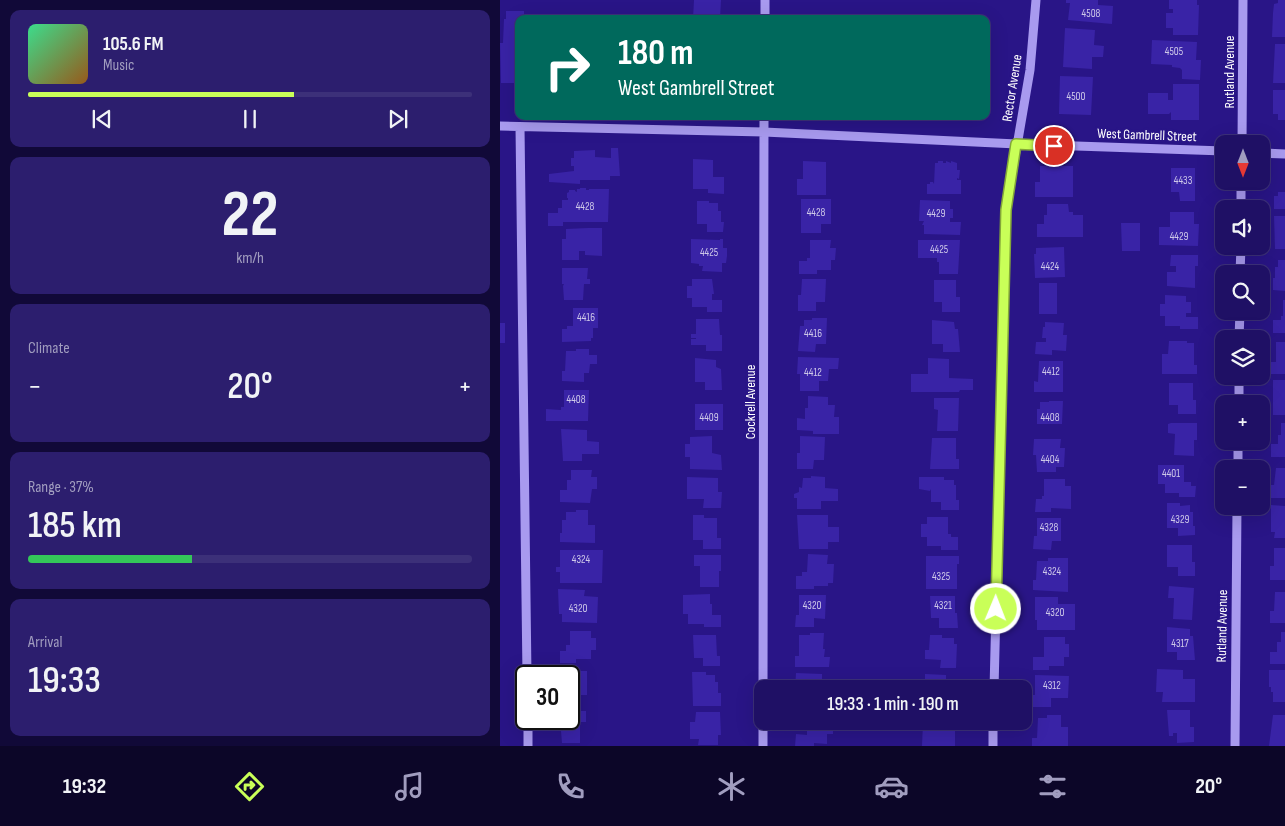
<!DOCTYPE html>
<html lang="en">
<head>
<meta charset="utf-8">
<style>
  :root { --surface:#1f1065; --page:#2c1e6e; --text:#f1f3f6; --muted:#a19dbf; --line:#3c3079; --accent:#c9ff58 }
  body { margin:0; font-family:"Sofia Sans Condensed",sans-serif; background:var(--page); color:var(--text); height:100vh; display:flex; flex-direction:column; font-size:19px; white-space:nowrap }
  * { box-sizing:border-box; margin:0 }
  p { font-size:16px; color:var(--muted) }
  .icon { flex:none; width:28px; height:28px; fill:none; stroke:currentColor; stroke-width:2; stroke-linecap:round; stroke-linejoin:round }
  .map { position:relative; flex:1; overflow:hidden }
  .side { display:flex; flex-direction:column; gap:10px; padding:10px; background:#110938; width:500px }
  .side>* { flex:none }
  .hud { position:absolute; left:15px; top:15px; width:475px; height:105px; border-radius:10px; box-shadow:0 5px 20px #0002,0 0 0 1px var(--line); background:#00695c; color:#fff; overflow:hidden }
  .needle { width:32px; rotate:180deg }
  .buttons { position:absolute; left:715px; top:135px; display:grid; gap:10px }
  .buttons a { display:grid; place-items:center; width:55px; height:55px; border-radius:10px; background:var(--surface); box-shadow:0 5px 20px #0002,0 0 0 1px var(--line); font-size:25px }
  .speed { position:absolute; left:15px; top:665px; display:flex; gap:10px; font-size:25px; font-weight:700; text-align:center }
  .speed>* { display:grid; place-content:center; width:65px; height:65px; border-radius:50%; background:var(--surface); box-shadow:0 5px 20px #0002,0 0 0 1px var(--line); line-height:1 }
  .speed .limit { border:2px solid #111; border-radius:8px; background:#fff; color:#111 }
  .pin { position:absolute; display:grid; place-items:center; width:42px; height:42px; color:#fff; margin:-21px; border:2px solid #fff; border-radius:50%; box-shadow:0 1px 5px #0007 }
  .me { position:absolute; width:55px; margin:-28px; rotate:1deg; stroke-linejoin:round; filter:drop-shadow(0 0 4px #0008) }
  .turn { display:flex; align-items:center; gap:18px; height:105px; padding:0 20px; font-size:22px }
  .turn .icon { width:65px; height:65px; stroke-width:2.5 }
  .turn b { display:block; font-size:35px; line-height:42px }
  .big { font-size:38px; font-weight:600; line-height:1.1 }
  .side .tile { flex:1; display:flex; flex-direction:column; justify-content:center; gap:8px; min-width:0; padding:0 18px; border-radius:10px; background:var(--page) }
  .side .dial { align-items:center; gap:0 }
  .dial b { font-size:65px; line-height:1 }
  .song { display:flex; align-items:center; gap:15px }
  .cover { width:60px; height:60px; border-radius:8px; background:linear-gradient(135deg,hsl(150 70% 55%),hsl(30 70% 35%)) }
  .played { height:5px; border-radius:2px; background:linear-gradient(90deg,var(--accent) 60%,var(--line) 60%) }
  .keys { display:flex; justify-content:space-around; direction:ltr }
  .heat { display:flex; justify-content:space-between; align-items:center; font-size:28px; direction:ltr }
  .charge { height:8px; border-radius:4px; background:linear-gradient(90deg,#34c759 37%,var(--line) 0) }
  .trip { position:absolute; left:254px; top:680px; width:278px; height:50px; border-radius:10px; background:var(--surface); box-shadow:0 5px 20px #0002,0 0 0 1px var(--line); font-weight:600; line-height:50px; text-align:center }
  .tabs { display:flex; height:80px; justify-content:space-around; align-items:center; background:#0c0628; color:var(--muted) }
  .tabs .icon { width:35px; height:35px }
  .tabs .on { color:var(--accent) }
  .tabs b { font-size:22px; color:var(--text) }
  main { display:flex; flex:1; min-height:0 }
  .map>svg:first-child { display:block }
  .building { fill:#3923a6 }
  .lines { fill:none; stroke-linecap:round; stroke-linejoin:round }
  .minor { stroke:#a89aef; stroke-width:9 }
  .route-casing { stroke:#83a639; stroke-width:12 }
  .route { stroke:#c9ff58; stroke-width:9 }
  .labels { text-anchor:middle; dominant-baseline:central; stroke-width:5; stroke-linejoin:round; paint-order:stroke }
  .number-label { font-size:11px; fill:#cec8e9 }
  .street-label { font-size:14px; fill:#fff; stroke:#291587 }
</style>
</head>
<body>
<main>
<section class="side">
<div class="tile">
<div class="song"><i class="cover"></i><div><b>105.6 FM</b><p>Music</p></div></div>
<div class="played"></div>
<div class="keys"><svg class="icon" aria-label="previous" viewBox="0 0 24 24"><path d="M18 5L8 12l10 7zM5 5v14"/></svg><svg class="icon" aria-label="pause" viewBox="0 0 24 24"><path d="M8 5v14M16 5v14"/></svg><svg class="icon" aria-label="next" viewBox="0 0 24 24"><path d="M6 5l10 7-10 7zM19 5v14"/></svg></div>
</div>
<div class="tile dial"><b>22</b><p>km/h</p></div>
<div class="tile"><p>Climate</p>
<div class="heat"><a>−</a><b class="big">20°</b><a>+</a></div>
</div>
<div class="tile"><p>Range · 37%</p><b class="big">185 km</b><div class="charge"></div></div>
<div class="tile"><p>Arrival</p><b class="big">19:33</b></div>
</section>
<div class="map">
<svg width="785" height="746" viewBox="0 0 785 746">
  <rect width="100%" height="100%" fill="#291587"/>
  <path class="building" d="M194,0H221L220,19H193Z
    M566,0H598V5L613,6L612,24L568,20L570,3H566Z
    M669,0H697V5H699L698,35H673V28H666V13H673V9H669Z
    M778,0H785V37H772L773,13L774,4L778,3Z
    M6,11H24V19H19V83H1L0,43H3L4,19H6Z
    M565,28L595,30L594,45L604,46L603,57H592V69L563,67Z
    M652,40L697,42L696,60H701L700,80L682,79V70L680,68L672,67V65L651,64Z
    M775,44H785V83H773Z
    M560,76L593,77L591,115L559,114Z
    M673,84H699V120H671V112L669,114H648V93H668V100H673Z
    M773,90H785V120H778V114H773Z
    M111,148H118L120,176H110V180H80V184L49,182V174L74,171V166H71V158H74V151L95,150V157L111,158Z
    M193,159L213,160V177H224V194L208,193V189H193Z
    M303,161L326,162V195H297V179H303Z
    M438,161H443V163H446V161L451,163V161L457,163V170H460L459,179L457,178V180H461V194H427V184H430V182H433L434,184L435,163H438Z
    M540,166H573V197H535V182H540Z
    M671,168H695V201H680L679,192H671Z
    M80,188H86V190H89V189H109L108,222H63V226H48V213H58V208H62V200H68V198H67V193L69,192V190H75V191L77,192V189H80Z
    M778,192H785V209H774V196H778Z
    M301,199H331V224H321V233H301Z
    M420,200L450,201V209H453V218H450V222H461L460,235L424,234V225H422L424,221H419Z
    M197,201H209V203H218V211H221V222H224L223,232H207V224H197Z
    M547,204H568L569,212H573V215H583V237H537V224H544V215H547Z
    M670,212H694V224H699L698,246L659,245V227H670Z
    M774,216H785V249H775Z
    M621,223H640V251H622Z
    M88,228H102V256L85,255V251H79V260H62V239H66V229Z
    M191,239L220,240V239H223V248H227V256L226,263H222V272L202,271L203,266H199V264L191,263Z
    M310,240H331L330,248H336L335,260H331V270H317V274H299V261H307V258H310Z
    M418,240H460L458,274H439V262H437V258H418Z
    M564,247L565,277L535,278L534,254H536V248Z
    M671,255H698V266H695V288L667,286V272H676V266H670Z
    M778,260H785V291L773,290V278H775V267H778Z
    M62,268H88L87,279H90V284H84L83,300H64L63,286L64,284H62Z
    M192,279H212L214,294H212V300H222V312H207V307H192V298H187V286H192Z
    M302,279H326L325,302H316V311H298V295H301Z
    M434,280H456V297H460V312H442V302H434Z
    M539,283H557V314H539Z
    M665,295L686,296V302H691V313H686V317H698V329H680V326H665V316H660V304H665Z
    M783,300H785V333H773V320H781V316H783Z
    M73,308H98V328H93V338H91V341L62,342V329H67V326H73Z
    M312,318H327L326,344H316L315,352L298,351L300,326H304V320H312Z
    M196,319H219L220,335H222V351H206V345H191V339H196V338H191V334H196Z
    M432,320L454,322L455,329H458L460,352H443V344H432Z
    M545,322L564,323L563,335H567L566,351L552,350V355L535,354L536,342H546V338H542L543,327H545Z
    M0,323H5V343H0Z
    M669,341H687V343H694V365H697V374H662V354H668Z
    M776,342H785V374H770V362H776Z
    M76,349H89V355H97V364H90L89,373H84V382L62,381V371H65L66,351H76Z
    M298,357L339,358L338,369H329L328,381H319V391H300V374H297Z
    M195,358L216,360V367L221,369L222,390H205V382H195Z
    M428,358L449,359V378L473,379V390H460L459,392H411V374H428Z
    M539,361H563V392H534V381L538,382Z
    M773,380H785V415H773Z
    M669,383H693V400H696V414H678V405H669Z
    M64,390H89L88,421H46V409L61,410V407H64Z
    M308,396L328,397V405H335L334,417H339V434H313V431L297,430V418L305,419V408H308Z
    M434,398H459L458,431H437L438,410L434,409Z
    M549,401H563L562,424H537V409H540V402H549Z
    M195,404H223V430H195Z
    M671,423H697V440H694V456L674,455L675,434L668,433V424Z
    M781,423H785V457H771V444H778V435H781Z
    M61,429L87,430V441L99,442V454H82V461H63Z
    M212,436V453L221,455L222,470L190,469V457H185V444H190V437Z
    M300,436L325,437L324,460H314L313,469H297V453H300Z
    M432,438H456V459H459V469H430Z
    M534,439H561L560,448H565L564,467H556V472H537L536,455H533Z
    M658,465H684V482H691V486H696L695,497H679V493H665V484H658Z
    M776,468H785V498H770V485H774Z
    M71,470H92L91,477H97V489H92L90,503L60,502V490H67V480H71Z
    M311,476L325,477V488L338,489V501H321V509H297V498H294V494L299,492V487L302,488L303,478H311Z
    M187,477L218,478V492H222L221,508H203L204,499H187Z
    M419,477H444V480H454V485H456V500H459V510H441V502H431V489L430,491L419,489Z
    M544,479H565V486H571V509L551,508V512H535L536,499H542V496H544Z
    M667,503H680V506L690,505V512H693V526H695V535L678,536V528H667Z
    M771,505L785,506V538H774L775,532H771Z
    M76,510H88V525H95V543L60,542V533H62V520H66V512H76Z
    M193,515H204V518H217V538H221V549H203V540H193Z
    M297,515H328V527H339V542H328V549H299Z
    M427,517H448V534H451V537H458V550H441V546H427V537H421V524H427Z
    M537,518H561V541H552L551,550L533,549L534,536H537Z
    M667,545H692V562H695V576H678V567H667Z
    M774,548H785V580H770V566H774Z
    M60,550H103L102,583H60V572H56V567H60Z
    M308,554L328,555L327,564H334L333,583H328V586H314V589H296V576H302V572H307Z
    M194,555H221V571H219V587H200V566H194Z
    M426,556H459V564H457V589H426Z
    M548,558H568V592L533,590V580H536L537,561H548Z
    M669,586L694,588L692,620L673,619L674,598H668Z
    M58,589L85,590L84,596L98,597L97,623L62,622V614H59Z
    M775,592H785V623H770V611H774Z
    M210,594V604H212V615H221V627H204V624H188V614H183V595Z
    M299,595H326L325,619L314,618V627H295L296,615H299Z
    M430,596H455V613H457L458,628H439V618H431Z
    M535,597H558V604H575V630H537V620H535Z
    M667,627L690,629V636H693L695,660H677V652H667Z
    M70,631H91V638H96V650H91V659H76V663H60V651H66V645H70Z
    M781,632H785V664H770V652H777V642H781Z
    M310,633H324L323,649H325L324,657H330L329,667H295V656H299V635H310Z
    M193,635H216L217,656H220V666H203V658H194Z
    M430,635H442V638H454V644H457L456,668H440L441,660L425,659V650H429Z
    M544,637H565V644H569V657H564V666H549V670H533V657H544Z
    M657,669L683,670V679H695V702H662L663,692H656Z
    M769,670H785V702H773V692H771V687H769Z
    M73,671H87V695H77V703H69V676H64V672H73Z
    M192,672H206V675H215V682H218V693H221V706H193Z
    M296,673L322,674V686H317V689H295Z
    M425,674L446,675V682H450V689H413V682H425Z
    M535,675L569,676L568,698H551V707H531V695H535Z
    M667,710H690V727H694V742L677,743V733H673V736H669Z
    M69,711H86V722H80V743H62L60,719H69Z
    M196,712H220L221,735H218V745H198L199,739H190V722H195Z
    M547,715H561V727H568V746H532V738H537L538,718H547Z
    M773,715H785V746H769Z
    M302,721H333V734H327V744L314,743V746H295L296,734L307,735V730H302Z
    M359,721H370V726H358Z
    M430,721H458V730H455V746H422L423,722Z"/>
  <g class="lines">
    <path class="minor" d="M265,19V0
      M0,126L264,132L517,144L724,151
      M20,127L27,676
      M742,144L743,0
      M761,153L785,154
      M741,209V181
      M740,274L741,246
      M739,339L740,311
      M739,404V376
      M738,469V441
      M263,689L264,116
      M494,689L506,210L530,70L536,0
      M28,719V746
      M263,746V721
      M493,746V721
      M735,746L737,506"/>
  </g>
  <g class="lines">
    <defs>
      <path id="route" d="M496,609L506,210L516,144L554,146"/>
    </defs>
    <use href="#route" class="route-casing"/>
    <use href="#route" class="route"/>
  </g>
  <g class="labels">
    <g class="number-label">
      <text x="591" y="13">4508</text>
      <text x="674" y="51">4505</text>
      <text x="576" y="96">4500</text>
      <text x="683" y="180">4433</text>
      <text x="85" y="206">4428</text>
      <text x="316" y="212">4428</text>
      <text x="436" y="213">4429</text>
      <text x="679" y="236">4429</text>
      <text x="439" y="249">4425</text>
      <text x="209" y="252">4425</text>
      <text x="550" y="266">4424</text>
      <text x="86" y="317">4416</text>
      <text x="313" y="333">4416</text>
      <text x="551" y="371">4412</text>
      <text x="313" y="372">4412</text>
      <text x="76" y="399">4408</text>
      <text x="209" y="417">4409</text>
      <text x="550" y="417">4408</text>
      <text x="550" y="459">4404</text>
      <text x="671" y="473">4401</text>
      <text x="680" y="519">4329</text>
      <text x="549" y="527">4328</text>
      <text x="81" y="559">4324</text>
      <text x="552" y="571">4324</text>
      <text x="441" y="576">4325</text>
      <text x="312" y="605">4320</text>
      <text x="443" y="605">4321</text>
      <text x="78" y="608">4320</text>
      <text x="555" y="612">4320</text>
      <text x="680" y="643">4317</text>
      <text x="552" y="685">4312</text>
    </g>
    <g class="street-label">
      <text transform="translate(729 72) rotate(-90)">Rutland Avenue</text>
      <text transform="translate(512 88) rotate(-81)">Rector Avenue</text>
      <text transform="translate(647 135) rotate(2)">West Gambrell Street</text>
      <text transform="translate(250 402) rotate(-90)">Cockrell Avenue</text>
      <text transform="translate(722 626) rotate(-89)">Rutland Avenue</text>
    </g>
  </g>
</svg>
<div class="buttons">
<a><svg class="needle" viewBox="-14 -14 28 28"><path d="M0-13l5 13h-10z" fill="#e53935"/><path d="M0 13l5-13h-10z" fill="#a19dbf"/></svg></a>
<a><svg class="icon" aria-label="sound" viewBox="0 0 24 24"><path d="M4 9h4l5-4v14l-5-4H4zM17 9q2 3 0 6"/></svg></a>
<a><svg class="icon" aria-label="search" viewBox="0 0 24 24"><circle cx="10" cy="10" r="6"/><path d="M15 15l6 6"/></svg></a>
<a><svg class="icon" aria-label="layers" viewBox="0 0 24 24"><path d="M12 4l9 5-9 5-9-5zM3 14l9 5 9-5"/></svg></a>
<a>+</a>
<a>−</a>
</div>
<div class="speed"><div class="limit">30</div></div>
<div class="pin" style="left:554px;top:146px;background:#d93025"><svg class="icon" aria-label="arrive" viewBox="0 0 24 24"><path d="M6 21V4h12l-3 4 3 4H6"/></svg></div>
<svg class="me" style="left:496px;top:609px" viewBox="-20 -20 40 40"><circle r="17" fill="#c9ff58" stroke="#fff" stroke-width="3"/><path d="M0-11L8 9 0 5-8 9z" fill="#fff"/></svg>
<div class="trip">19:33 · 1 min · 190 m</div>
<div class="hud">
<div class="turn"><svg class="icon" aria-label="right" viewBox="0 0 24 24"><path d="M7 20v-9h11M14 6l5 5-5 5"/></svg><div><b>180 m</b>West Gambrell Street</div></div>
</div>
</div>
</main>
<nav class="tabs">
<b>19:32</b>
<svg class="icon on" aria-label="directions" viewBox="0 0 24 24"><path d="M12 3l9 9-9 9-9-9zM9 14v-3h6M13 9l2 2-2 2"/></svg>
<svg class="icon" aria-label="music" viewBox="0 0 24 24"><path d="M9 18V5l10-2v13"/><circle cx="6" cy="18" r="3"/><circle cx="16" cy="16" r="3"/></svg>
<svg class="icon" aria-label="phone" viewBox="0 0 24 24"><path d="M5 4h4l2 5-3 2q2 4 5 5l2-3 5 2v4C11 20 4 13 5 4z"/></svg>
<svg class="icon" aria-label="climate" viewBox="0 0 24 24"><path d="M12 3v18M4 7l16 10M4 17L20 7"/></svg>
<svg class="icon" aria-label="car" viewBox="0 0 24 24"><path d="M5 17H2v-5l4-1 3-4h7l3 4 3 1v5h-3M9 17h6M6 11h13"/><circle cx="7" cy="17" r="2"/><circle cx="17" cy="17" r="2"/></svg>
<svg class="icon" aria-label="filters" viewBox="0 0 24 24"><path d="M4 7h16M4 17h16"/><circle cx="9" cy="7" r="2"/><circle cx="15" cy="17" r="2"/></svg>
<b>20°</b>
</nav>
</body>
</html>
